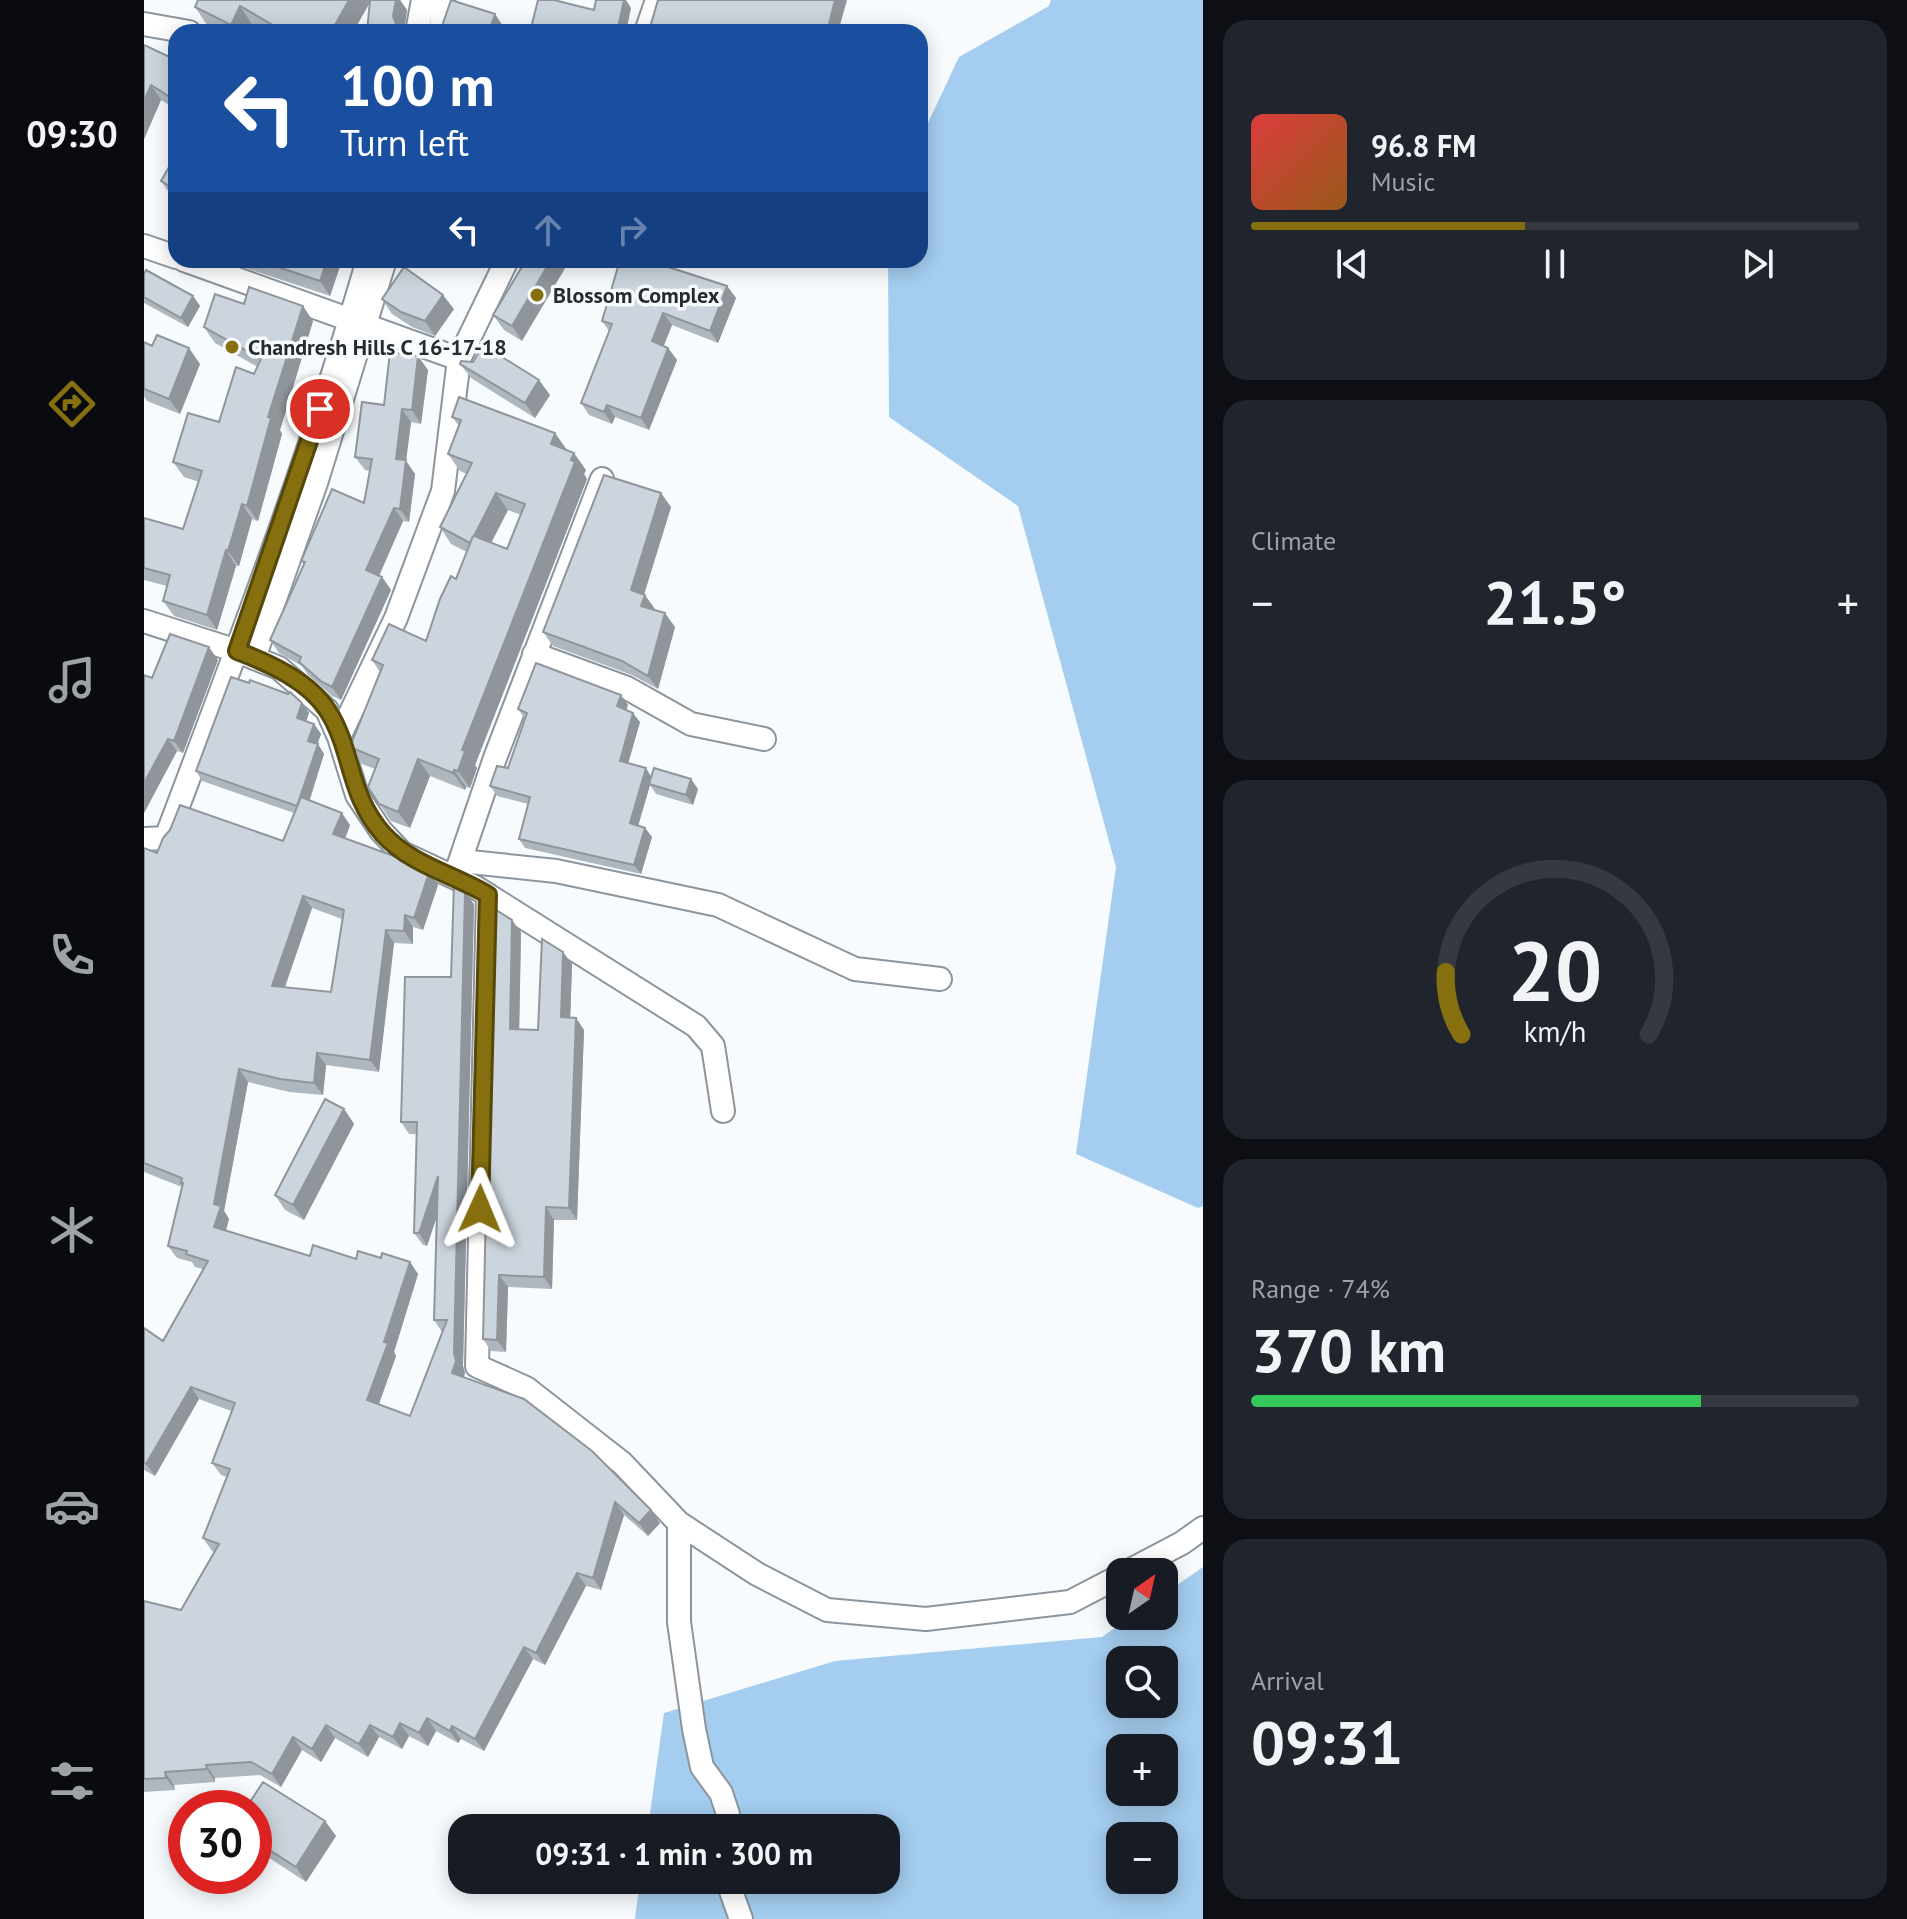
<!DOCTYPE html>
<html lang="en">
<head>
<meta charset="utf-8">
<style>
  :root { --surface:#171b24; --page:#20242c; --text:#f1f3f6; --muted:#9ea1a6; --line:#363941; --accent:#856f0f }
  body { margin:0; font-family:"PT Sans",sans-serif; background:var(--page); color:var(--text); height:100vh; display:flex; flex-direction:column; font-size:30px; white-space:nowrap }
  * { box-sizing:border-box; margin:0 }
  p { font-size:26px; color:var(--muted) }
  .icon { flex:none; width:44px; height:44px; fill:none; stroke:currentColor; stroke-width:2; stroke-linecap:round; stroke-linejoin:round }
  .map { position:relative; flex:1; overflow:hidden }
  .side { display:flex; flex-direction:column; gap:20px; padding:20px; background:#0d0f14; width:704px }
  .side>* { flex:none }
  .guide { position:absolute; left:24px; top:24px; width:760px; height:244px; border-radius:24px; box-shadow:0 4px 20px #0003; background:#1a4fa0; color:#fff; overflow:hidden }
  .needle { width:52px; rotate:34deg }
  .controls { position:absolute; left:962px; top:1558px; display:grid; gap:16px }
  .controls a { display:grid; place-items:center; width:72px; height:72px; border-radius:16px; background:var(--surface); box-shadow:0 4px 20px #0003; font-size:40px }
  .speed { position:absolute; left:24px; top:1790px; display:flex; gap:16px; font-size:40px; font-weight:700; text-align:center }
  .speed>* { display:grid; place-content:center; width:104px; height:104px; border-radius:50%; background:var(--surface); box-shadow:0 4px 20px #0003; line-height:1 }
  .speed .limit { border:12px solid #d22; background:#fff; color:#111 }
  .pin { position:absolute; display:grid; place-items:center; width:68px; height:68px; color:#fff; margin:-34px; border:4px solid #fff; border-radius:50%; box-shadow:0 2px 8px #0007 }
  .me { position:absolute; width:88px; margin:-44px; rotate:1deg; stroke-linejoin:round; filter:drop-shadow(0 0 6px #0008) }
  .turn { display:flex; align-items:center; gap:28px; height:168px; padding:0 40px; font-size:36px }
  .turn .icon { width:104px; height:104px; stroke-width:2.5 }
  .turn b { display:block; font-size:56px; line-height:68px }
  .lanes { display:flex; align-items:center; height:76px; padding:0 40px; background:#0003; justify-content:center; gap:40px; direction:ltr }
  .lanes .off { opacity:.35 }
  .big { font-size:60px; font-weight:700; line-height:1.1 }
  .side .tile { flex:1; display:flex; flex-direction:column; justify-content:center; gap:12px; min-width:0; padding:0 28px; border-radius:24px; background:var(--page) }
  .side .dial { align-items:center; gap:0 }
  .dial svg { height:208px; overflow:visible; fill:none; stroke:var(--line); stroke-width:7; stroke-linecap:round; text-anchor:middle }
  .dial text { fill:var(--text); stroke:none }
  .song { display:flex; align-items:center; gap:24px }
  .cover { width:96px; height:96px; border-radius:12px; background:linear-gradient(135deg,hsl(0 70% 55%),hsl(30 70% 35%)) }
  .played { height:8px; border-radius:4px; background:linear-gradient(90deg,var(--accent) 45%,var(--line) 45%) }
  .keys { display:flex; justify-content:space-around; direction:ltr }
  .heat { display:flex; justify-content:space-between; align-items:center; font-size:44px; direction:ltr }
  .charge { height:12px; border-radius:6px; background:linear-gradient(90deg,#34c759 74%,var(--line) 0) }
  .trip { position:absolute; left:304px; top:1814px; width:452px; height:80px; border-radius:24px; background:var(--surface); box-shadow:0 4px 20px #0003; font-weight:700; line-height:80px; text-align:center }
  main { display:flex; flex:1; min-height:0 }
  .menu { display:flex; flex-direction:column; width:144px; justify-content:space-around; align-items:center; background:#090b0e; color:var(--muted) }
  .menu .icon { width:56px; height:56px }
  .menu .current { color:var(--accent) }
  .menu b { font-size:36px; color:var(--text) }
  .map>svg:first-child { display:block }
  .green { fill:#a4cdef; fill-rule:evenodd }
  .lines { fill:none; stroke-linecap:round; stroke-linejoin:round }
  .street-casing { stroke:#8c959d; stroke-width:26 }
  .street { stroke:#fff; stroke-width:22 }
  .wall { fill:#afb7be; fill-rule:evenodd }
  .shaded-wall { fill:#8f959b }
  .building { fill:#ccd5dd; stroke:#8f959b; stroke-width:2; fill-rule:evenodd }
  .route-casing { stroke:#56480a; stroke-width:20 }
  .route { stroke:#856f0f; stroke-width:14 }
  .poi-dot { fill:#856f0f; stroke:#f7fbfe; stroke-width:3 }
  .labels { text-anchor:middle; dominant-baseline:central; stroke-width:7; stroke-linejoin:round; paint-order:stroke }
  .poi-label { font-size:22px; font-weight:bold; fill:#272b2e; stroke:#f7fbfe; text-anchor:start }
</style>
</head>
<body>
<main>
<nav class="menu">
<b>09:30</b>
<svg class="icon current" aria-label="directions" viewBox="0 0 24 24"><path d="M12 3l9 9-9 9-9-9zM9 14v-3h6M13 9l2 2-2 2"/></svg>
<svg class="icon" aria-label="music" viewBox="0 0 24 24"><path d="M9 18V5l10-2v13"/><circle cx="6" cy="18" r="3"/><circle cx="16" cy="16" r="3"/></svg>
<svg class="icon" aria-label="phone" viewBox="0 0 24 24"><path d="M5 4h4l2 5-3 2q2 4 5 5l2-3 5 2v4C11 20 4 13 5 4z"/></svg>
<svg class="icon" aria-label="climate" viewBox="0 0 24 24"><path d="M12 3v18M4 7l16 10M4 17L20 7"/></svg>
<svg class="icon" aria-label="car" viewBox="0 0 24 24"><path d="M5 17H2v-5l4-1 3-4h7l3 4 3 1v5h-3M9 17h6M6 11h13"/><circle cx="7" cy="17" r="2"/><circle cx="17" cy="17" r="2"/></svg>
<svg class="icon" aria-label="filters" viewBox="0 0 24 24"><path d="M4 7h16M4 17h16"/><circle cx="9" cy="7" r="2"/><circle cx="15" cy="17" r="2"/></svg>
</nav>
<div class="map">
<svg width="1059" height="1919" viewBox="0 0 1059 1919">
  <rect width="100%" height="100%" fill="#f7fbfe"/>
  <path class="green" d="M907,0H1059V1206L1054,1208L932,1154L972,867L874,506L745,417L744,260H776V140L815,57L905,6Z
    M1059,1567V1919H491L496,1880H742V1828H504L520,1713L691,1661L958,1637L988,1616H1020V1594ZM976,1660H1020V1704H976ZM976,1748H1020V1792H976ZM976,1836H1020V1880H976Z"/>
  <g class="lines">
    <defs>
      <path id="street" d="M0,24L45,32
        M273,32L279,0
        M296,32L300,4L298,0
        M502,32L513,0
        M0,246L32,257
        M40,260L315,359
        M0,621L93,651L135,668L183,710L195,737L213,795L237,831L258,853L331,887L552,1026L569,1046L579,1111
        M390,654L483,688L547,724L620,739
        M110,658L172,483L241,260
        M195,737L252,618L299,491L315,359L363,260
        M0,839L22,838C94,647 167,456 224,260
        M317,861L412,871L574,905L711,969L796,979
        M312,873L351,758L458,479
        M344,895L333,1366L382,1388L478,1463L535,1523L613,1574L683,1610L782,1619L926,1602L976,1576
        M535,1523V1622L550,1729L558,1767L577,1793L584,1814L582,1828
        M983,1572L1038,1543L1059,1528
        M583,1880L597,1919"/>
    </defs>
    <use href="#street" class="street-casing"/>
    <use href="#street" class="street"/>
  </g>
  <path class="wall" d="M256,0L263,10L259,30L226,3L209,32H122L108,24L104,32H78L63,25L51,7Z
    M0,45L32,60V109L17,100L0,139Z
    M32,155V198L27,195L17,181Z
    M97,260H198L186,296L102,268Z
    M382,260L378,341L360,330L349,315Z
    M476,260H525L523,266L583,286L592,298L574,343L528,325L519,346L524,348L533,360L505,430L471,417L468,424L445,415L437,403L465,331L458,321Z
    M0,274L49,296L56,306L44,327L0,303Z
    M238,299L310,309L291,336L268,327L248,314Z
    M100,304L169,321L136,430L138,434L114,521L108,519L95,566H92L73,630L30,616L19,601L23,586L0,580V518L39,529L55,482L40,477L29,462L75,422L110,374L114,367L71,343L60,327Z
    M0,342L56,364L36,414L3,401L0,396Z
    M316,364L406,395L391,418L327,378Z
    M284,370L277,424L267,422L262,461L271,474L265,522L259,521L235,575L238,577L247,590L197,700L188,696L164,675L158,666L135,653L126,640L160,565L157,561L220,503L226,471L221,470L211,457L240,405Z
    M308,417L411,433L422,450L442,470L440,474L443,479L331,765L333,768L326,788L322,787L321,790L286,776L266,828L247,821L224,787L231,769L218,764L206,747L236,672L228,660L282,641L312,579L323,552L307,544L296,527L323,474L316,471L304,454L315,426ZM364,510L377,515L363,549L347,543Z
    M527,507L500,595L510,610L531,627L514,689L488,675L409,646L399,632Z
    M74,660L39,753L33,751L0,813L8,678Z
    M158,703L165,713L162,721L170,724L177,734L173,744L180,754L166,800L206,825L201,839L294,885L279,930L269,927V944L250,943L235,1072L182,1065L179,1095L145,1092L104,1082L80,1211L85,1219L82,1231L166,1256L212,1259L237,1258L266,1262L274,1274L250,1352L252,1356L235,1404L266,1416L298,1332L290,1320L292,1219L283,1246L279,1245L270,1233L273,1134H265L257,1122L307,977L330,904L319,1366L321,1373L320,1377L516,1523L504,1536L480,1515L457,1590L442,1586L401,1665L389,1659L340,1751L317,1739L314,1743L292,1731L284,1746L265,1736L258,1749L235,1737L224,1757L191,1738L177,1762L158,1750L137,1787L116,1775L71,1778V1782L30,1785L31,1790L0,1792V1601L37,1610L70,1552L68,1551L59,1538L83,1477L77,1475L68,1463L87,1411L55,1399L11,1476L0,1470V1328L19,1341L59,1269L51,1267L48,1262L33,1258L24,1246L38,1187L0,1172V848L13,853L139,841L150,813L58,781L52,771ZM168,908L198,919L187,992L141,987Z
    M484,705L482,710L496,722L484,763L502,768L507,777L554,789L549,805L512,794L506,785L494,826L501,828L508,837L497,874L381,848L375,839L384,804L353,796L346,786L364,768L381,719L374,709Z
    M377,932L375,1029L394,1030L419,952L428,964L426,1018H432L440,1030L433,1220H410L408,1289L364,1287L362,1352L347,1351L339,1339Z
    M200,1109L210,1124L160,1220L141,1210L131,1195Z
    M110,1808L181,1821L192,1836L162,1882L110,1848Z"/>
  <path class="shaded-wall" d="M205,0H227L209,32H187Z
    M252,0H256L263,10L260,32H253L249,16Z
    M480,0H482L487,8L482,32H473Z
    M691,0H703L694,32H683Z
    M96,6L108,24L104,32H92L87,25Z
    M351,14L361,29L360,32H345Z
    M7,85L17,100L0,139V101Z
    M183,260H198L186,296L176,281Z
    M407,260H426L378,341L368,326Z
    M513,260H525L521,275L512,263Z
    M583,286L592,298L574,343L566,331Z
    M299,295L310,309L291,336L281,321Z
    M49,296L56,306L44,327L37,318Z
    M159,306L169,321L136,430L138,434L114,521L103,506L124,417Z
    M519,313L528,325L517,353L508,341Z
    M45,348L56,364L36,414L25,399Z
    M524,348L533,360L505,430L497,418Z
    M274,356L284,370L277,424L268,410Z
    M395,380L406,395L391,418L381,403Z
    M463,405L471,417L468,424L460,412Z
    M258,409L267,422L262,461L271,474L265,522L256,509L252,459Z
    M411,433L423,450L419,461L407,444Z
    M430,453L442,470L440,474L443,479L331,765L333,768L326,788L314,771L318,750Z
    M352,493L364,510L342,553L330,536Z
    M517,493L527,507L497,604L487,590Z
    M98,504L108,519L95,566L84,551Z
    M250,508L259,521L232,583L222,570Z
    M82,550L92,566L73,630L63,615Z
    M238,577L247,590L197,700L188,687Z
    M501,595L511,609L507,620L497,606Z
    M521,613L531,627L514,689L504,676Z
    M65,647L74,660L39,753L30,741Z
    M477,695L484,705L480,716L473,706Z
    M158,703L165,713L160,728L153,718Z
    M489,713L496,722L482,771L476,761Z
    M170,724L177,734L171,751L164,741Z
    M24,739L33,751L0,813V783Z
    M174,744L180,754L160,816L154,807Z
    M274,759L286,776L266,828L254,812Z
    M502,768L508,778L492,833L486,823Z
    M310,770L322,787L321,790L309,773Z
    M547,779L554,789L549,805L542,795Z
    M198,813L206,825L198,847L189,834Z
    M501,828L508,837L497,874L490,865Z
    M285,873L294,885L279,930L270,918Z
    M321,892L330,904L319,1366L321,1373L317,1386L308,1373L310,1353Z
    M159,896L168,908L137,998L128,986Z
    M261,915L269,927V944L260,931Z
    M368,920L377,932L375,1041L366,1029Z
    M242,930L250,943L235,1072L226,1060Z
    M419,952L428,964L426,1029L417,1017Z
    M432,1018L440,1030L433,1220L425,1208Z
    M173,1053L182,1065L179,1095L170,1083Z
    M95,1069L104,1082L80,1211L85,1219L79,1240L70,1227V1204Z
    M200,1109L210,1124L160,1220L149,1205Z
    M294,1176L302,1189L283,1246L275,1233Z
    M402,1207L410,1220L408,1289L400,1277Z
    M266,1262L274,1274L250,1352L252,1356L232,1412L223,1400Z
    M355,1275L364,1287L362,1352L353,1340Z
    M47,1387L55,1399L11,1476L2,1464Z
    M471,1502L480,1515L457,1590L449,1578Z
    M507,1510L516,1523L504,1536L495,1523Z
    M433,1573L442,1586L401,1665L392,1653Z
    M380,1647L389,1659L340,1751L331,1739Z
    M283,1718L292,1731L284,1746L275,1733Z
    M256,1723L265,1736L258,1749L249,1737Z
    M182,1725L191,1738L177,1762L168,1749Z
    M226,1725L235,1737L224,1757L215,1744Z
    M308,1726L317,1739L314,1743L306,1731Z
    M149,1737L158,1750L137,1787L128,1774Z
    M62,1765L71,1778V1782L63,1769Z
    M21,1772L30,1785L31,1790L22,1778Z
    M181,1821L192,1836L162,1882L152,1867Z"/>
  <path class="building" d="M54,0H205L187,32H141L96,6L87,25L51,7Z
    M226,0H252L249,16L253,27V32H223Z
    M307,0L351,14L345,32H296Z
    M394,0H410L450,10L452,0H480L473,32H386Z
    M514,0H691L683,32H501L507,24Z
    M0,45L32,60V101L7,85L0,101Z
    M32,125V137L27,133Z
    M32,155V190L17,181Z
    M113,260H183L176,281Z
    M382,260H407L368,326L349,315Z
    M476,260H513L512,263L583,286L566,331L519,313L508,341L524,348L497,418L463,405L460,412L437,403L468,324L458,321Z
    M260,267L299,295L281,321L257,312L238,299Z
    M2,270L49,296L37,318L0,297V274Z
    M105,287L159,306L124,417L127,418L103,506L98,504L84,551L82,550L63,615L19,601L26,575L0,568V518L39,529L58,471L29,462L44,413L75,422L92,367L110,374L117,359L60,327L71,294L100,304Z
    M13,335L45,348L25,399L0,389V342L8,346Z
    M339,345L395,380L381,403L316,364L317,361L329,362Z
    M246,352L274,356L268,410L258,409L252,459L262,460L256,509L250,508L222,570L238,577L188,687L178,682L155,662L157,657L126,640L161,562L157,561L188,489L220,503L228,459L211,457L218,402L240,405Z
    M315,397L411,433L407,444L430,453L427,460L431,462L318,750L321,751L314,771L310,770L309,773L274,759L254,812L235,804L224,787L235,759L206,747L239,665L228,660L245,624L282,641L296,599L307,576L312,579L329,536L326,543L296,527L328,463L304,454L317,420L308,417ZM352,493L381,504L363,549L330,536Z
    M460,475L517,493L487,590L501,595L497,606L521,613L504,676L478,661L399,632Z
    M26,634L65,647L30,741L24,739L0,783V675L8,678Z
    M392,663L477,695L473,706L489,713L476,761L502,768L486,823L501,828L490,865L375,839L386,797L346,786L353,766L364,768L383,713L374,709Z
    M87,677L105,683L106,680L144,694L146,692L158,703L153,718L170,724L164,741L174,744L153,806L52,771Z
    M510,768L547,779L542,795L505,784Z
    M157,797L198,813L189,834L247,855L285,873L270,918L261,915L260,931L242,930L226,1060L173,1053L170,1083L136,1079L95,1069L70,1204L77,1206L70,1227L166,1256L169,1245L212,1259L214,1251L237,1258L238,1253L266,1262L240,1342L244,1343L223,1400L266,1416L303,1320H290L294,1176L275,1233H270L273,1122H257L261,977H307L310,884L321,892L310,1353L312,1361L308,1373L380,1399L448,1451L507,1510L495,1523L471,1502L449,1578L433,1573L392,1653L380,1647L331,1739L308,1726L306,1731L283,1718L275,1733L256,1723L249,1737L226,1725L215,1744L182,1725L168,1749L149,1737L128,1774L107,1762L62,1765L63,1769L21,1772L22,1778L0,1779V1601L37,1610L75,1544L59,1538L86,1469L68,1463L91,1403L47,1387L2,1464L0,1462V1328L19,1341L64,1261L42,1254L43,1251L24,1246L39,1183H37L38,1178L0,1163V848L13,853L19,838L26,830L36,805L139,841ZM159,896L200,910L187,992L128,986Z
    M349,908L368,920L366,1029L394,1030L398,939L419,952L417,1017L432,1018L425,1208L402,1207L400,1277L355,1275L353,1340L339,1339Z
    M181,1099L200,1109L149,1205L131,1195Z
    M119,1782L181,1821L152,1867L110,1840V1808H102Z"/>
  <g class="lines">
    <defs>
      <path id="route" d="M176,409L93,651C125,663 165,681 184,711C209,750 204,795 239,834C267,865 309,874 344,895L336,1209"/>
    </defs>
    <use href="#route" class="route-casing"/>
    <use href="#route" class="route"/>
  </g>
  <g class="poi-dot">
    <circle cx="393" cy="295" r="8"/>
    <circle cx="88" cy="347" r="8"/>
  </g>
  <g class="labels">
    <g class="poi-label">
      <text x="409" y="295">Blossom Complex</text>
      <text x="104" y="347">Chandresh Hills C 16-17-18</text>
    </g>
  </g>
</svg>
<div class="controls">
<a><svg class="needle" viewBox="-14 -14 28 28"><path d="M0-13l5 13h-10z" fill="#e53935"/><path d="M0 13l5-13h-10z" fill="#9ea1a6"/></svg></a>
<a><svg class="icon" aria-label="search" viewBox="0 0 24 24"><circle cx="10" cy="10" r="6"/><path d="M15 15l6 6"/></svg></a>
<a>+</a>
<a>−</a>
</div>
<div class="speed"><div class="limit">30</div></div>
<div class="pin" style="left:176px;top:409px;background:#d93025"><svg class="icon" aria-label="arrive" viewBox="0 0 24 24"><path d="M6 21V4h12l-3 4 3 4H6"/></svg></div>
<svg class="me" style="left:336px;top:1209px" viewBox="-20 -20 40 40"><path d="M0-17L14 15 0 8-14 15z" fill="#856f0f" stroke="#fff" stroke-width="4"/></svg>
<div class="trip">09:31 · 1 min · 300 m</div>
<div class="guide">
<div class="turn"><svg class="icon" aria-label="left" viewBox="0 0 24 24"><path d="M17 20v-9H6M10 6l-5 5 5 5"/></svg><div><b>100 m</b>Turn left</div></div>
<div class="lanes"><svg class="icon" aria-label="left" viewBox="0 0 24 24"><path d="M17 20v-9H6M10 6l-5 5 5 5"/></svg><svg class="icon off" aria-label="ahead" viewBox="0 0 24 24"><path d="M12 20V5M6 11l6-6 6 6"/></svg><svg class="icon off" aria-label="right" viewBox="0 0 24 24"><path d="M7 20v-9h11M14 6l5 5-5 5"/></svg></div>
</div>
</div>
<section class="side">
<div class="tile">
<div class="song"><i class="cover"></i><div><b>96.8 FM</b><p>Music</p></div></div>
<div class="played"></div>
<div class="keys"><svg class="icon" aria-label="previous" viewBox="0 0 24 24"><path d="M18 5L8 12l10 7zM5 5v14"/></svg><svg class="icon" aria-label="pause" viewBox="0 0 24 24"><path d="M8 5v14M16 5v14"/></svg><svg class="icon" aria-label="next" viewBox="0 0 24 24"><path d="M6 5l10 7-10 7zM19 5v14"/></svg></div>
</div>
<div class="tile"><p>Climate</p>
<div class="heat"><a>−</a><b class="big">21.5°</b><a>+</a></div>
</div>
<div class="tile dial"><svg viewBox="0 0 100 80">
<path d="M14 69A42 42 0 1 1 86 69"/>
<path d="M14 69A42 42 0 0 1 8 45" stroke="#856f0f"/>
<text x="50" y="56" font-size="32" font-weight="700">20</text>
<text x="50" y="72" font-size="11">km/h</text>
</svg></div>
<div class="tile"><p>Range · 74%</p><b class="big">370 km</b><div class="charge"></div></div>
<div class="tile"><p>Arrival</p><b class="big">09:31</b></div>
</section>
</main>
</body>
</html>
